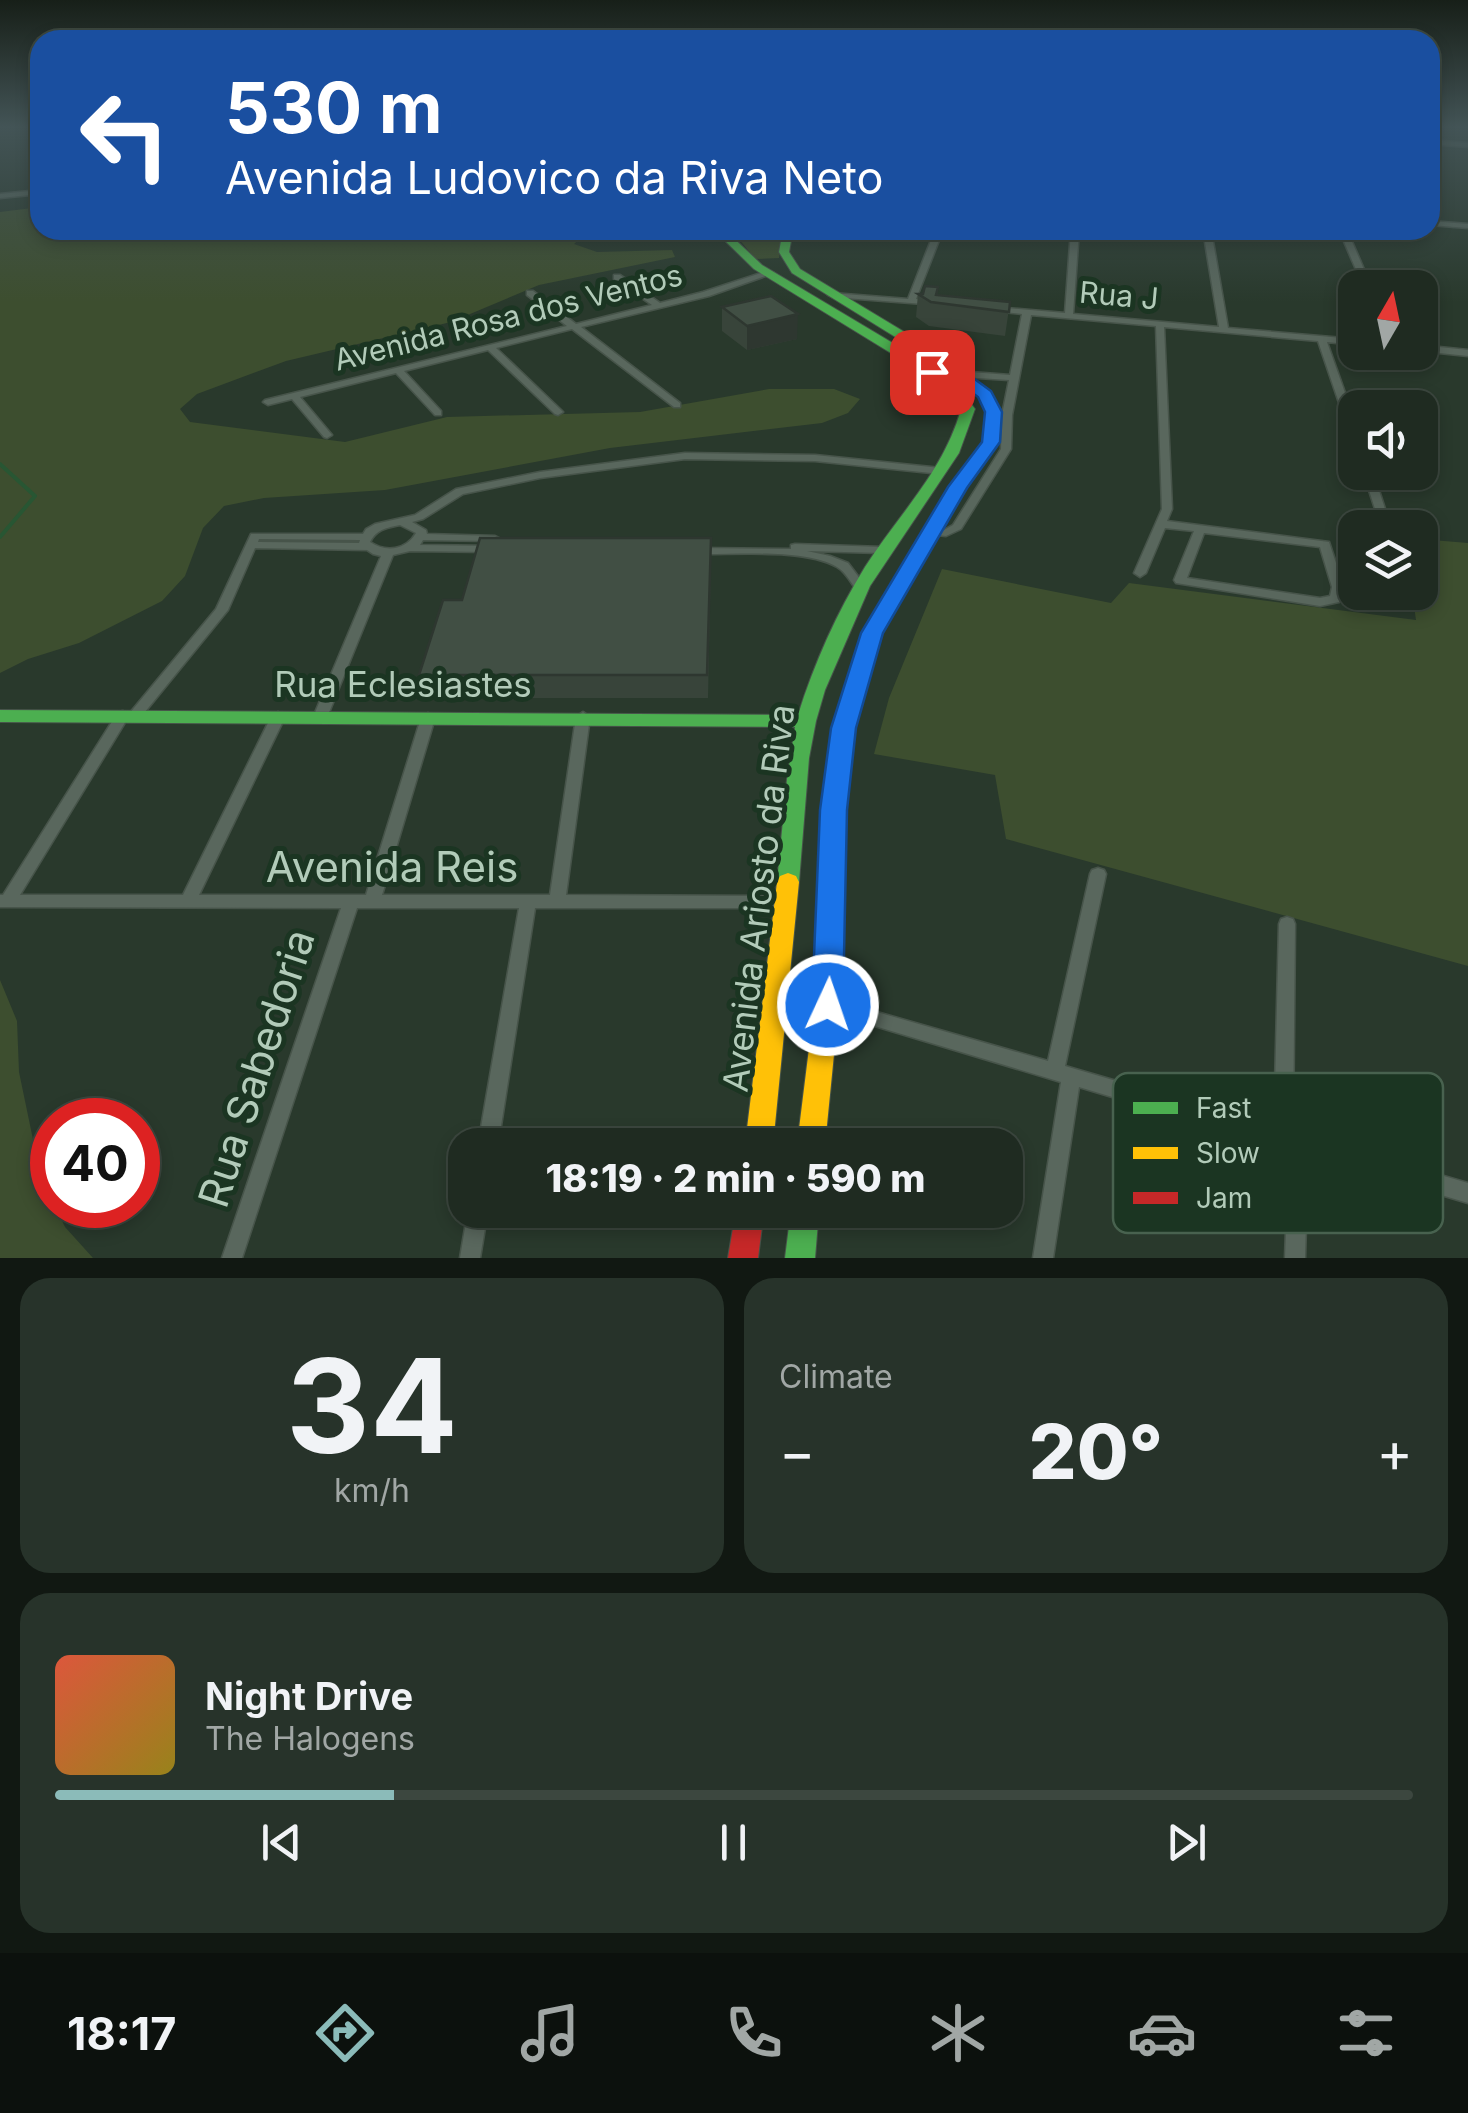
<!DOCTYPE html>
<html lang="en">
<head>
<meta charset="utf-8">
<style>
  :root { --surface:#1f2b21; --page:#27332a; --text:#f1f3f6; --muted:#a1a7a5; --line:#3c473f; --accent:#8bbbb9 }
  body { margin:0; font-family:Inter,sans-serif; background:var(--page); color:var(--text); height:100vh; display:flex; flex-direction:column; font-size:38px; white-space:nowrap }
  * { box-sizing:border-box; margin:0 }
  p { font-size:32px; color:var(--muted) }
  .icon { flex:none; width:55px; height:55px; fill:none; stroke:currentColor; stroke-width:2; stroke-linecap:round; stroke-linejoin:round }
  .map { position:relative; height:1258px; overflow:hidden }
  .drawer { display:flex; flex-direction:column; gap:20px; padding:20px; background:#111812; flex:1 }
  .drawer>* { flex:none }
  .top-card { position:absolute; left:30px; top:30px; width:1410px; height:210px; border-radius:30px; box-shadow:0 5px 15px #0003,0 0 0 2px var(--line); background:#1a4fa0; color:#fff; overflow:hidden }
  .needle { width:65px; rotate:9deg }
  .controls { position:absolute; left:1338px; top:270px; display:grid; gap:20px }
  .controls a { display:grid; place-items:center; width:100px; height:100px; border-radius:20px; background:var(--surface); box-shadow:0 5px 15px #0003,0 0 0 2px var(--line); font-size:50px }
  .speed { position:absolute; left:30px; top:1098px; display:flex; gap:20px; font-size:50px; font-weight:700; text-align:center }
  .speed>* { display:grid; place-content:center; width:130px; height:130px; border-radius:50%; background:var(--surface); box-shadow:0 5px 15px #0003,0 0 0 2px var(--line); line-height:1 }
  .speed .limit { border:15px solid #d22; background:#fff; color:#111 }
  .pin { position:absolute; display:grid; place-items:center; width:85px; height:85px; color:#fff; margin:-42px; border-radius:20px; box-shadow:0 5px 15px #0006 }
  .me { position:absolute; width:110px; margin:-55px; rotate:3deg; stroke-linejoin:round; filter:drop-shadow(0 0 8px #0008) }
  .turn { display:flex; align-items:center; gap:35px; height:210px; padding:0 30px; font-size:45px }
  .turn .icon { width:130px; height:130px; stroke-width:2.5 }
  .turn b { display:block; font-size:70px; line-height:85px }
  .big { font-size:75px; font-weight:800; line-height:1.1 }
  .drawer .widget { flex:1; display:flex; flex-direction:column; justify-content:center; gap:15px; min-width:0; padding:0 35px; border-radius:30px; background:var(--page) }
  .drawer .dial { align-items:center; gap:0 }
  .dial b { font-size:130px; line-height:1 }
  .song { display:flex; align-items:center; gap:30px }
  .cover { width:120px; height:120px; border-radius:15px; background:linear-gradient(135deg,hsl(10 70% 55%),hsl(50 70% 35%)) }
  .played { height:10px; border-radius:5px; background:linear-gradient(90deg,var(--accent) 25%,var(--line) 25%) }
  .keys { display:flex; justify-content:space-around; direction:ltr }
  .heat { display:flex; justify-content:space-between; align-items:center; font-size:55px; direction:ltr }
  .drawer .tiles { flex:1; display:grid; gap:20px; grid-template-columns:1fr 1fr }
  .widget:last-child { grid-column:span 2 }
  .trip { position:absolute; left:448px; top:1128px; width:575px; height:100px; border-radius:30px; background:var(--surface); box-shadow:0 5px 15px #0003,0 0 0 2px var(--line); font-weight:800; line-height:100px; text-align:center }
  .dock { display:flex; height:160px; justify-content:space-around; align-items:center; background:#0c110d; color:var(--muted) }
  .dock .icon { width:70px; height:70px }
  .dock .selected { color:var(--accent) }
  .dock b { font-size:45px; color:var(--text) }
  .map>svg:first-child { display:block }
  .green { fill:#3d4e2f }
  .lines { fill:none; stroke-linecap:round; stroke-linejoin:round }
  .stream { stroke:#285633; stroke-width:4 }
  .street-casing { stroke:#47544a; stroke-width:3 }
  .fast-casing { stroke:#47544a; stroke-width:2 }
  .slow-casing { stroke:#47544a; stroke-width:2 }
  .jam-casing { stroke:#47544a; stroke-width:2 }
  .street { fill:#59675d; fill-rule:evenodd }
  .fast { fill:#4caf50; fill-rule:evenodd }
  .slow { fill:#ffc107; fill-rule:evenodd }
  .jam { fill:#c62828; fill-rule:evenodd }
  .wall { fill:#38443a }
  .shaded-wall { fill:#2e3730 }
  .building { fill:#414f44; stroke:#2e3730; stroke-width:2.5 }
  .route { fill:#1a73e8; stroke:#114b97; stroke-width:2.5 }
  .labels { text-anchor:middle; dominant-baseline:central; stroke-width:10; stroke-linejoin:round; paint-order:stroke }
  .far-street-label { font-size:30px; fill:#b2cbb9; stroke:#1b3522 }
  .street-label { font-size:35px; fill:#b2cbb9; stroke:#1b3522 }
  .near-street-label { font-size:42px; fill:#b2cbb9; stroke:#1b3522 }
  .key { fill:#1b3522; stroke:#48624f; stroke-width:2.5 }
  .key-label { font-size:28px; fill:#b2cbb9 }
</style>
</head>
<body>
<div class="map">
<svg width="1468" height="1258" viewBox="0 0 1468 1258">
  <rect width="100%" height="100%" fill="#29392c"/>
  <path class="green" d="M40,207V230H609L582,237L574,244L597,252L672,250L675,257L539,285L451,322L286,361L197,394L180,409L190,422L345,442L447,417L640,412L769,389H834L860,399L848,413L822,423L610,448L385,490L264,498L224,506L203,528L185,576L162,601L79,643L28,659L0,673V212Z
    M732,230H783L779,258L755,259Z
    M1420,539L1468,543V966L1006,839L995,775L874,754L889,698L942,569L1111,603L1129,583L1416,620L1412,593L1420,592Z
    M0,980L17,1021L19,1072L41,1178L65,1227L93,1258H0Z"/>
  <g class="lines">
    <path class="stream" d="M0,464L35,496L0,537"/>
    <defs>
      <path id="street" d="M1430,140L1468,143V147L1430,144Z
        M40,190V194L0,198V194Z
        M1430,221L1468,224V228L1430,225Z
        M935,230H943L916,299L937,301V305L832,297L828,295L832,293L908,299Z
        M1071,230H1079L1073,314L1219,327L1203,230H1211L1228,328L1355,339V345L1327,342L1355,421V438L1350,435L1318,341L1164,327L1172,509L1167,521L1329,542L1344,587L1339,602L1320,606L1176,583L1174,580L1194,531L1165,528L1146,573L1140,577L1134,573L1162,509L1156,326L1031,315L1012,415L1011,449L961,529L946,536L928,534L926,532L928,530H944L953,525L1001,449L1002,415L1009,380L931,375L926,372L931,369L1010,375L1022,314L994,311L990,309L994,307L1065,313ZM1204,533L1320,547L1332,587L1330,596L1320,598L1187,578Z
        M1339,230H1347L1372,288H1364Z
        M767,271L774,273L709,296L581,327L680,403V407H674L572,329L496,348L561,410L563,412L558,415L555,414L488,350L404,371L441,411V415H435L396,373L300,397L332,435L327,438L324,437L292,399L268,405L263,402L265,400L567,326L527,295V291H533L576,324L652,305L614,279V275H620L660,303L703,292Z
        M1420,345L1468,350V356L1420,351Z
        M685,453L815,455L941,468L946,471L941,474L815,461L685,459L540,478L463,494L423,519L412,522L426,530L427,534L495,536L501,539L499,541L423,540L420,545L492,546L498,549L492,552L410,551L393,555L328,715L321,719L314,715L381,556L373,554L367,550L255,548L228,610L140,718L135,719L129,716L20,895H183L271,717L278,712L285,717L199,895H366L421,718L428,713L435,718L382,895H550L576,717L583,712L590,717L566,895L784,896L790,898L792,902L790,906L784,908H535L498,1145H478L519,908H357L242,1258H222L341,908L0,907V895H3L118,712L123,711L129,714L216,609L251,534H363L366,529L375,524L415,515L456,489L540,472ZM400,525L416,533C406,550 386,553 370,542C377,529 386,528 400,525ZM259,539L360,540L359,543L258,542Z
        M1363,472H1373L1387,515L1386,517H1378L1377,515Z
        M795,544L882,547L888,550L882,553L807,551L830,556L848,563L867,588L861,592L857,591C851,583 846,572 837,567C804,548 735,555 697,554L691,551L697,548L791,549V545Z
        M1098,868L1104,870L1106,874L1065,1066L1274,1127L1279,924L1281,919L1287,917L1293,919L1295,924L1293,1132L1468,1183V1203L1308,1155L1305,1258H1285L1289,1150L1079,1087L1053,1258H1033L1061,1082L828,1012L822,1010L819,1005L822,1000L828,998L1048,1061L1090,874L1092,870Z
        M468,1210H488L480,1258H460Z"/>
      <path id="fast" d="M714,230H725L762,265L953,379L975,409L959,453L870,586L825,690L816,721L809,758L799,882L796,888L788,891L780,888L777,882L787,779L795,727L0,722V710L798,715C814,664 837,612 865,567C899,514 944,471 961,409L943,385L754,269Z
        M783,230H793L789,252L800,269L926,345L990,391L1001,413L998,442L965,488L881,633L853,728L844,810L841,984L838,991L829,994L820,991L817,984L824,810L833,728L863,633L951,487L984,442L987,413L979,396L918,351L792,273L779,252Z
        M791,1210H819L815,1258H785Z"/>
      <path id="slow" d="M788,873L796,876L799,882L773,1145H745L777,882L780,876Z
        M829,974L838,977L841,984L825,1145H797L817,984L820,977Z"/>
      <path id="jam" d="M736,1210H764L758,1258H728Z"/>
    </defs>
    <use href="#street" class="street-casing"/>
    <use href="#fast" class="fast-casing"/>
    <use href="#slow" class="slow-casing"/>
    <use href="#jam" class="jam-casing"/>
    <use href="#street" class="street"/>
    <use href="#fast" class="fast"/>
    <use href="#slow" class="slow"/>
    <use href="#jam" class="jam"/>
  </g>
  <path class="wall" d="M938,287L937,295L1010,302L1005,336L929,326L916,317L918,294H923Z
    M722,307L797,339L747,350L722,331Z
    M711,559L708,698H423L419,675L462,600Z"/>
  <path class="shaded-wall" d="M798,314L797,339L747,350V326Z"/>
  <path class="building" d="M925,286L938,287L936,295L1010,302L1009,312L931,302L918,294H923Z
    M771,296L798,314L747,326L722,307Z
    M480,538H711L707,675H419L443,600H462Z"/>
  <linearGradient id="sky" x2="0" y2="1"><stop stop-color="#171f18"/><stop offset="0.42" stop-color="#435456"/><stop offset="1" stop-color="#435456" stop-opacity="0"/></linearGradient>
  <rect width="1468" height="302" fill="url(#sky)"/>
  <path class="route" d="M926,368L961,369L991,391L1002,412L1000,442L967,488L883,633L856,728L847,810L843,1005L839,1014L828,1018L816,1014L812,1005L820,810L831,728L861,633L948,487L982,442L985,412L978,397L951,377L926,375Z"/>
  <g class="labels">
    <g class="far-street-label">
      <text transform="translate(1119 295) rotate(5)">Rua J</text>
      <text transform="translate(508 317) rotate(-14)">Avenida Rosa dos Ventos</text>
    </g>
    <g class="street-label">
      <text x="403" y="684">Rua Eclesiastes</text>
      <text transform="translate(758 898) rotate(-83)">Avenida Ariosto da Riva</text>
    </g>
    <g class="near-street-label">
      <text x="392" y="866">Avenida Reis</text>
      <text transform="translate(256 1068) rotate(-72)">Rua Sabedoria</text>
    </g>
  </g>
  <rect x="1113" y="1073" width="330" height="160" rx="15" class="key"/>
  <rect x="1133" y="1102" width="45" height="12" fill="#4caf50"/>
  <rect x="1133" y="1147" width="45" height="12" fill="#ffc107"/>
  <rect x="1133" y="1192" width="45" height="12" fill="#c62828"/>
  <g class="key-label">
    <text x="1196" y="1118">Fast</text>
    <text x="1196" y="1163">Slow</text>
    <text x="1196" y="1208">Jam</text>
  </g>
</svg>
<div class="controls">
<a><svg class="needle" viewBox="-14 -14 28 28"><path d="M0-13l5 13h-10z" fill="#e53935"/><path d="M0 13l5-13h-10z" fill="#a1a7a5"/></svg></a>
<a><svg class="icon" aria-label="sound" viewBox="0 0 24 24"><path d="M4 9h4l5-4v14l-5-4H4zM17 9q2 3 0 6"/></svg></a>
<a><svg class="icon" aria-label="layers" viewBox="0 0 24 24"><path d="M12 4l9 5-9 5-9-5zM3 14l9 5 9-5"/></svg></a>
</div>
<div class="speed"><div class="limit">40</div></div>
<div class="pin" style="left:932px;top:372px;background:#d93025"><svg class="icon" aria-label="arrive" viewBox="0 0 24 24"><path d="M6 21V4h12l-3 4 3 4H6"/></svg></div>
<svg class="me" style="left:828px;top:1005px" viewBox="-20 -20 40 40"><circle r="17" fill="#1a73e8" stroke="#fff" stroke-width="3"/><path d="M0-11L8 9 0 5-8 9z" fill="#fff"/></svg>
<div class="trip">18:19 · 2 min · 590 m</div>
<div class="top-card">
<div class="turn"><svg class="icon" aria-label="left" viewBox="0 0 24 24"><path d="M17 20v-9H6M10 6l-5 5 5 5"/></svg><div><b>530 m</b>Avenida Ludovico da Riva Neto</div></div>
</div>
</div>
<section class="drawer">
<div class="tiles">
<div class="widget dial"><b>34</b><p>km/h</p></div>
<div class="widget"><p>Climate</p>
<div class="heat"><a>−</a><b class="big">20°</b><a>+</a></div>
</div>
<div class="widget">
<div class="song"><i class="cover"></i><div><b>Night Drive</b><p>The Halogens</p></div></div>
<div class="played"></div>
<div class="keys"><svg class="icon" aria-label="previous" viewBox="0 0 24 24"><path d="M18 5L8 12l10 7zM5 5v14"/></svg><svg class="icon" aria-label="pause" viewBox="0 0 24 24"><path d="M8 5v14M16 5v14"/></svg><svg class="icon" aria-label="next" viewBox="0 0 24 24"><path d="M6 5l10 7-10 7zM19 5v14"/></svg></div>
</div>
</div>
</section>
<nav class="dock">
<b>18:17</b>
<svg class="icon selected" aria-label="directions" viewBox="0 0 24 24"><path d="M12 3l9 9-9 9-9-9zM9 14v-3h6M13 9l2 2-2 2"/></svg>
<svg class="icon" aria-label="music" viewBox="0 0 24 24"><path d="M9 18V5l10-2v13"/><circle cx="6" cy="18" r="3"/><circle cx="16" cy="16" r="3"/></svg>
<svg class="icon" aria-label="phone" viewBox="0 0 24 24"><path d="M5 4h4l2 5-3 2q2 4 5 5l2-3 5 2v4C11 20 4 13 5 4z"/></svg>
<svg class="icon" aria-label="climate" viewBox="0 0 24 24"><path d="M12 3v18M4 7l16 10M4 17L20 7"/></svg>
<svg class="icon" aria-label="car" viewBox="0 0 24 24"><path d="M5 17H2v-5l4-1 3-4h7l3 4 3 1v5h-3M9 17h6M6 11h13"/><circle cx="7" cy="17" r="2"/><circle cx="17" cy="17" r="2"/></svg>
<svg class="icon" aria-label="filters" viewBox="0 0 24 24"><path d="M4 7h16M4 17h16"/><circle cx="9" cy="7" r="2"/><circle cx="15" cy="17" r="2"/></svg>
</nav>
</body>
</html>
